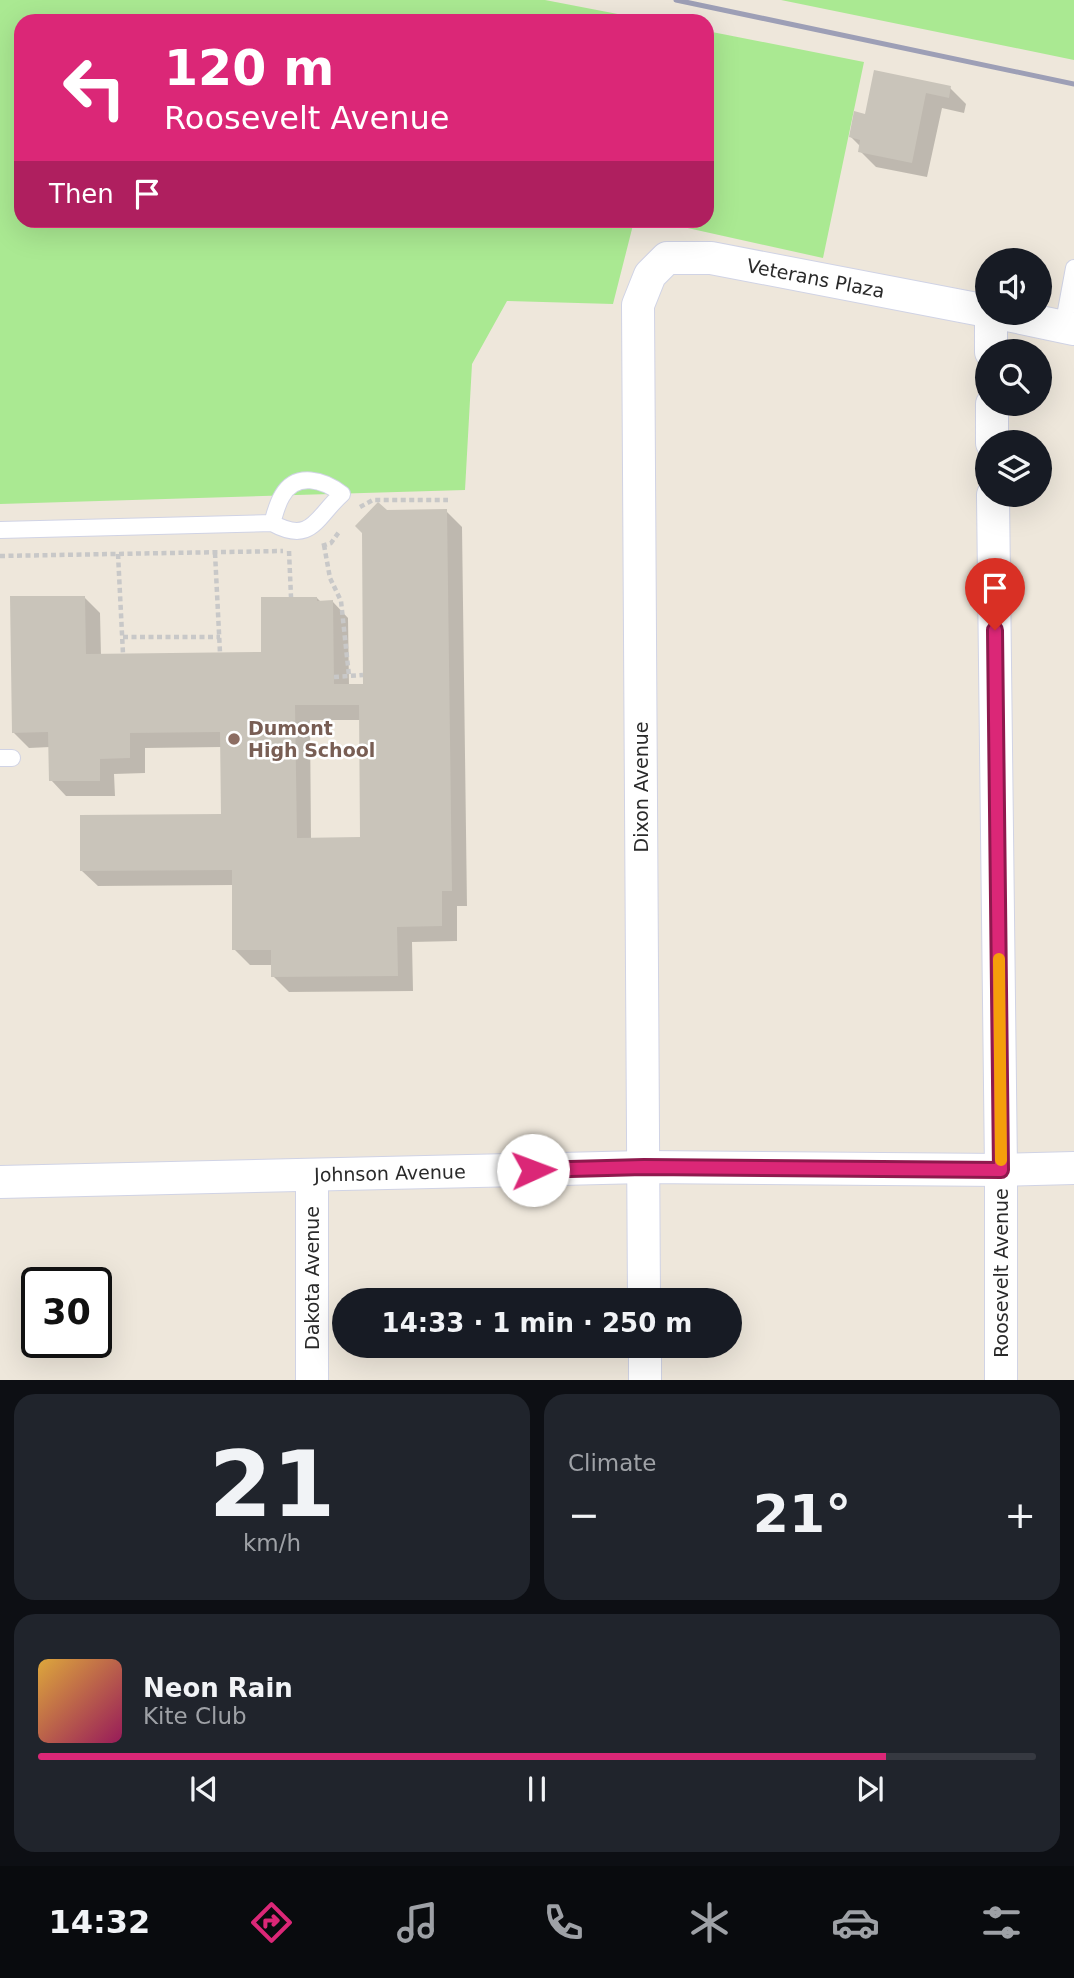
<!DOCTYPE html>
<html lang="en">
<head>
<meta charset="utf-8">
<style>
  :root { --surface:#171b24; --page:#20242c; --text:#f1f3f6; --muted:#9ea1a6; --line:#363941; --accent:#db2777 }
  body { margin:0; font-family:"DejaVu Sans",sans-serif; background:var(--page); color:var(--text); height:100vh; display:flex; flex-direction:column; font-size:26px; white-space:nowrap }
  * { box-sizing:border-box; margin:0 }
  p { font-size:23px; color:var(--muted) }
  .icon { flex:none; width:38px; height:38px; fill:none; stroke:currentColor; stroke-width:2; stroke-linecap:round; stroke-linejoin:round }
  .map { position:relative; height:1380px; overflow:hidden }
  .sheet { display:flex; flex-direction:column; gap:14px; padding:14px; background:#0d0f14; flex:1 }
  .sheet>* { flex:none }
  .banner { position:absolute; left:14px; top:14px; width:700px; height:214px; border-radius:21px; box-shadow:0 7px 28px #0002; background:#db2777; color:#fff; overflow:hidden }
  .tools { position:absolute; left:975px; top:248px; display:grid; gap:14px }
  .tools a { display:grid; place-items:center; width:77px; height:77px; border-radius:50%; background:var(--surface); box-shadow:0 7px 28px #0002; font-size:35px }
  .speed { position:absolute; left:21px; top:1267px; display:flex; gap:14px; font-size:35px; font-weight:700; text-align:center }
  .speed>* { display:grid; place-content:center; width:91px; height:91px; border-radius:50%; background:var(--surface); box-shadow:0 7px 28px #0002; line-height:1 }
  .speed .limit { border:4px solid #111; border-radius:10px; background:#fff; color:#111 }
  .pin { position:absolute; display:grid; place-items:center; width:60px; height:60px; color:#fff; margin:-72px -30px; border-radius:50% 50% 50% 0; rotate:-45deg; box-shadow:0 0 7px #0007 }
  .pin .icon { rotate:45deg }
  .me { position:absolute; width:77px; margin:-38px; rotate:88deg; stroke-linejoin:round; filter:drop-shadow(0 0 5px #0008) }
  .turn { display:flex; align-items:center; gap:24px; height:147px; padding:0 35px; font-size:32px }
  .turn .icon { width:91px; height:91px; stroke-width:2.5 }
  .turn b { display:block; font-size:49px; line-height:60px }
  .then { display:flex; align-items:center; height:66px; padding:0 35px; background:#0003; gap:14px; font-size:26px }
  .big { font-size:52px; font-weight:700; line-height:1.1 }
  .sheet .widget { flex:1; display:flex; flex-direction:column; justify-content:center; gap:10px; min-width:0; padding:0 24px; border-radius:21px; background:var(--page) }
  .sheet .dial { align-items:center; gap:0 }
  .dial b { font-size:91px; line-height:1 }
  .song { display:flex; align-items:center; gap:21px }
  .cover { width:84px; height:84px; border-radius:10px; background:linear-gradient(135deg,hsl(40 70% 55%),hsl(330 70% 35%)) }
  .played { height:7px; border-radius:4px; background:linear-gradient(90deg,var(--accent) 85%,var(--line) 85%) }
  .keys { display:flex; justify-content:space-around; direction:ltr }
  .heat { display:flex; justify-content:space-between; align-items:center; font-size:38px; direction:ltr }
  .sheet .tiles { flex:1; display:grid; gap:14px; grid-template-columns:1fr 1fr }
  .widget:last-child { grid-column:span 2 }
  .trip { position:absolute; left:332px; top:1288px; width:410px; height:70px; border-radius:35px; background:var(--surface); box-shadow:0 7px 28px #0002; font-weight:700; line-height:70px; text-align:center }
  .tab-bar { display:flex; height:112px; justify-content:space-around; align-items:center; background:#090b0e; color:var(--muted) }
  .tab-bar .icon { width:49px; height:49px }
  .tab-bar .current { color:var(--accent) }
  .tab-bar b { font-size:32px; color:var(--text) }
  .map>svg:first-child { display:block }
  .green { fill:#aae992 }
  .shadow { fill:#0003; fill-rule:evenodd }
  .building { fill:#c9c4ba; fill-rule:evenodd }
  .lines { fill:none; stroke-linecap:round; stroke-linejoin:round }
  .service-casing { stroke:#d0d3e5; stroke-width:18 }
  .minor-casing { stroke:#d0d3e5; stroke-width:34 }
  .path { stroke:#c8c8c8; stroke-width:4.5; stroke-dasharray:5 3.5; stroke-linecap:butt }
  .service { stroke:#fff; stroke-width:16 }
  .minor { stroke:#fff; stroke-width:32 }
  .rail { stroke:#9d9fb6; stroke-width:5 }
  .route-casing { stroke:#8e194d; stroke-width:18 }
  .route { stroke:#db2777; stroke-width:12 }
  .slow { stroke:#f59e0b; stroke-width:12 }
  .education-dot { fill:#8d6e63; stroke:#fff; stroke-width:2.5 }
  .labels { text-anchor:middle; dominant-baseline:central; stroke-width:5; stroke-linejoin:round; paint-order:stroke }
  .street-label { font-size:19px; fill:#2a2a2a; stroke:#fff }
  .education-label { font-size:19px; font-weight:bold; fill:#785e54; stroke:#fff; text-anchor:start }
</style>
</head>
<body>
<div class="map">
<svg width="1074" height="1380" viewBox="0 0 1074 1380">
  <rect width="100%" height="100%" fill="#eee7db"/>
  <path class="green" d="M0,0H545L654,21H21V220L634,221L613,304L507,301L472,364L465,490L0,504Z
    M781,0H1074V60Z
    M707,31L864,62L823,258L656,221L707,220Z"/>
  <path class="shadow" d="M876,72L950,88L966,104L964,113L942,108L927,177L876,167L860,151L861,147L851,137L867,116Z
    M446,511L462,527L467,906H457V941L412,942L413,991L289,992L273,976V965H250L234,949L233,885L98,886L82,871L223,815L222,747L145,748V773L114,774L115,796H66L51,780L50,747L29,748L13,732L84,597L100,613L101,656L263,654L317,598L321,602H333L348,618L349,686H365L386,512ZM310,720H361L362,839L311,840Z"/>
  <path class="building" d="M874,70L951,86L949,98L926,93L912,163L858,152L860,140L849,137L854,111L865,114Z
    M378,502L387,510L447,509L452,891H442V926L397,927L398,976L271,977V950H232V870L80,871V815L221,814L220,732L130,733V758L100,759V781H49L48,732L12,733L10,596H85L86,654L261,652V597H317V601L333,600L334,684H363L362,533L355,526ZM295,705H359L360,837L297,838Z"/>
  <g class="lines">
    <defs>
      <path id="service" d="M1063,327L1074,268
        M0,530L272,523C312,545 316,517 342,494C324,480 296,471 282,496C277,504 275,514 272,523
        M0,758H12"/>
      <g id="minor">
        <path d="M991,313V352"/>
        <path d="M998,313L1074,329"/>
        <path d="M992,404V443"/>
        <path d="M993,495L1001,1170V1380"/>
        <path id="s1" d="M0,1182L644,1167L1001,1170L1074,1168"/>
        <path id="s2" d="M644,1300L638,305L650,275L667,258H711L987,311"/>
        <path d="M645,1346V1380"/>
        <path d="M312,1380V1177"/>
      </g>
    </defs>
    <use href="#service" class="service-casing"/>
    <use href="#minor" class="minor-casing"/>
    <path class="path" d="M360,507L373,500H448
      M324,545L330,578L341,601L349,676
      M322,546L331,543L339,532
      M289,551L291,597
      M215,553L220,653
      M118,554L123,654
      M0,556L283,551
      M123,637H220
      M334,677L363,675"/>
    <use href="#service" class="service"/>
    <use href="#minor" class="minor"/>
    <path class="rail" d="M676,0L1074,84"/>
  </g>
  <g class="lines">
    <defs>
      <path id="route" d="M533,1170L644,1167L1001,1170L995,630"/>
    </defs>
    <use href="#route" class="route-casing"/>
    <use href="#route" class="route"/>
    <path class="slow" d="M999,959L1001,1160"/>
  </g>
  <circle class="education-dot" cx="234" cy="739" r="7"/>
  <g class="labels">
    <g class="street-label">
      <text stroke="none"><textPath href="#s2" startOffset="1202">Veterans Plaza</textPath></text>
      <text transform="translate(641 787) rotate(-90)">Dixon Avenue</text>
      <text stroke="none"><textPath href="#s1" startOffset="390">Johnson Avenue</textPath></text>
      <text transform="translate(1001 1273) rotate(-90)">Roosevelt Avenue</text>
      <text transform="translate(312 1278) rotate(-90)">Dakota Avenue</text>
    </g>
    <g class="education-label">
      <text x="248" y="728">Dumont<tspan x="248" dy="22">High School</tspan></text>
    </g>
  </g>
</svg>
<div class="tools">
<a><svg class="icon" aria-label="sound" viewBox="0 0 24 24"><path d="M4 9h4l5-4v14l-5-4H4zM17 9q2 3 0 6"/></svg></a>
<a><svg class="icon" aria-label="search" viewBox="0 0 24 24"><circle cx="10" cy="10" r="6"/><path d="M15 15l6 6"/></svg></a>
<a><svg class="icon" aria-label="layers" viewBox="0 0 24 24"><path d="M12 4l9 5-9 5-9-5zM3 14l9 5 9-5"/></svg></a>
</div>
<div class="speed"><div class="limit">30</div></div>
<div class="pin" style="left:995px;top:630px;background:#d93025"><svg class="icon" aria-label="arrive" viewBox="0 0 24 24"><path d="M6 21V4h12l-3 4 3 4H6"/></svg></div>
<svg class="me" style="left:533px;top:1170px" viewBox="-20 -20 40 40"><circle r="19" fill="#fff"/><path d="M0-13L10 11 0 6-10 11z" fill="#db2777"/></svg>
<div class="trip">14:33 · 1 min · 250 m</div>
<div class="banner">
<div class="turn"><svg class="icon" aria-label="left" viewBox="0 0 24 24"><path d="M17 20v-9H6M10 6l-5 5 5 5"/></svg><div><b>120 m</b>Roosevelt Avenue</div></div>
<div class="then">Then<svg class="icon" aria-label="arrive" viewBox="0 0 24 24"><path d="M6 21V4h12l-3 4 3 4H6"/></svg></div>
</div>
</div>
<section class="sheet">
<div class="tiles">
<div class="widget dial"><b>21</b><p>km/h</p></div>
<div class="widget"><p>Climate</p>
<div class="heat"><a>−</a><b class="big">21°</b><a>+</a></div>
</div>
<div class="widget">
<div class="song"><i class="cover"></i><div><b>Neon Rain</b><p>Kite Club</p></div></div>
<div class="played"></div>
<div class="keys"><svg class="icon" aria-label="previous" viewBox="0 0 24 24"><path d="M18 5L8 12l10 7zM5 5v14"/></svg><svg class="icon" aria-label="pause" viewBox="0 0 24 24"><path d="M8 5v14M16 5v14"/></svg><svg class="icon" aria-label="next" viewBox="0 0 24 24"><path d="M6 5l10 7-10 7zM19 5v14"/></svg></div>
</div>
</div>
</section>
<nav class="tab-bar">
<b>14:32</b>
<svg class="icon current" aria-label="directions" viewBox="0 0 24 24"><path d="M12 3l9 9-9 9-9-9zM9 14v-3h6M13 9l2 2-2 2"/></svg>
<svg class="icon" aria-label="music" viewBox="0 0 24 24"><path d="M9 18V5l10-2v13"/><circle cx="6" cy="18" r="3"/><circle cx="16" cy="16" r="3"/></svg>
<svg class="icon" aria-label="phone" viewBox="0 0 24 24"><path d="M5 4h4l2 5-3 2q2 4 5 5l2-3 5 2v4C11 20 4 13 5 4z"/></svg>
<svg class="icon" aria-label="climate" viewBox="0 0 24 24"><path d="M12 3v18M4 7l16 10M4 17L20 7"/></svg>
<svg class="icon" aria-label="car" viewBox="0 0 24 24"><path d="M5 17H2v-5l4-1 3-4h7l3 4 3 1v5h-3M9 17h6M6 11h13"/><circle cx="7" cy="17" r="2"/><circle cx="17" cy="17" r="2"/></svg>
<svg class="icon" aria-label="filters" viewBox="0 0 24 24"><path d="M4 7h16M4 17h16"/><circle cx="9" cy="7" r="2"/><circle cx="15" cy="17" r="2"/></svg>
</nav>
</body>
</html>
